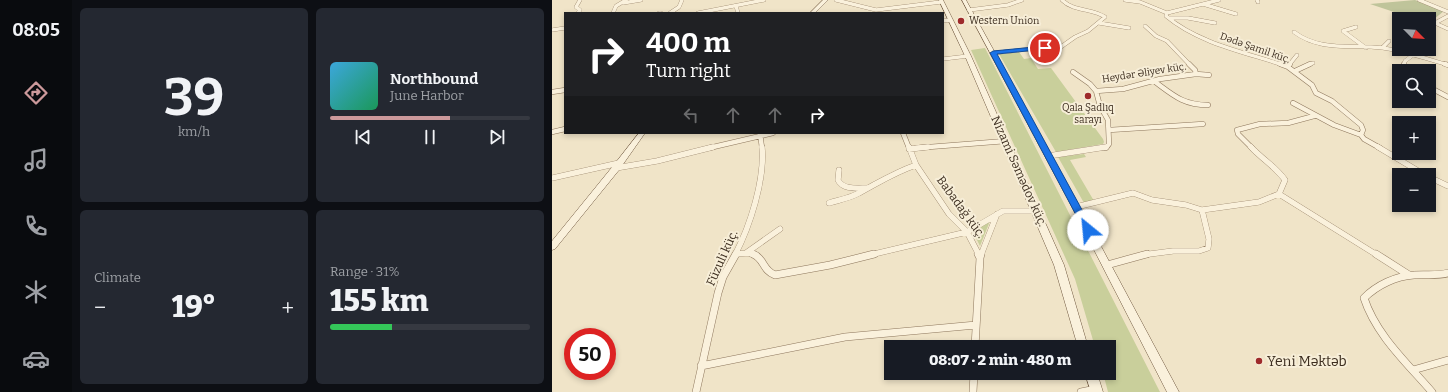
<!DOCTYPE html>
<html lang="en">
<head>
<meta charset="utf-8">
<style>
  :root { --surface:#171b24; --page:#242831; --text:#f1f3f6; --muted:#9ea1a6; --line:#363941; --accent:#cc999b }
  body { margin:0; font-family:Bitter,serif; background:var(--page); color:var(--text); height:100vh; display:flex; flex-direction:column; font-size:15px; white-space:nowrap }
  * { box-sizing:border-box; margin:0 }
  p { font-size:13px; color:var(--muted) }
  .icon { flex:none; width:22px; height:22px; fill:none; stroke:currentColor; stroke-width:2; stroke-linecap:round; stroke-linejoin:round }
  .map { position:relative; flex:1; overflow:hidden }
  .side { display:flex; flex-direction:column; gap:8px; padding:8px; background:#0d0f14; width:480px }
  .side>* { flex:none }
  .top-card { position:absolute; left:12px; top:12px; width:380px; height:122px; border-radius:0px; box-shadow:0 2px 6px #0003; background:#202124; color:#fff; overflow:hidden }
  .needle { width:26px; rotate:114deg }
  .fabs { position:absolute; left:840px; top:12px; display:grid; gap:8px }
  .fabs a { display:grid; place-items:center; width:44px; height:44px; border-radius:0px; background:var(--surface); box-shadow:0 2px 6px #0003; font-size:20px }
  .speed { position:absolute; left:12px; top:328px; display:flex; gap:8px; font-size:20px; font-weight:700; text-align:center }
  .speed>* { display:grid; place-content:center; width:52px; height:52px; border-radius:50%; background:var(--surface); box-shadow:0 2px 6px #0003; line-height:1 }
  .speed .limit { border:6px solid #d22; background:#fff; color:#111 }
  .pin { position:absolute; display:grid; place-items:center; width:34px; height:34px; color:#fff; margin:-17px; border:2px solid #fff; border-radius:50%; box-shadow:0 1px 4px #0007 }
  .me { position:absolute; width:44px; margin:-22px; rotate:332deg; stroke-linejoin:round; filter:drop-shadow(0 0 3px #0008) }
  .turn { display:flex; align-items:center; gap:14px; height:84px; padding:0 16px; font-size:18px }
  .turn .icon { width:52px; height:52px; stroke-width:2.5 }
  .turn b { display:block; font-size:28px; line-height:34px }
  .lanes { display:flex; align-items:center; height:38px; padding:0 16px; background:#0003; justify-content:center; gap:20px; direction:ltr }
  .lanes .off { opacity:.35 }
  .big { font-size:30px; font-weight:800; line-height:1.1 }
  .side .widget { flex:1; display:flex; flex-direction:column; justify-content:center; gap:6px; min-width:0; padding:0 14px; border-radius:6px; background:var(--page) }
  .side .dial { align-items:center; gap:0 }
  .dial b { font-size:52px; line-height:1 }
  .song { display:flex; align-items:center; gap:12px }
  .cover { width:48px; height:48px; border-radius:6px; background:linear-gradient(135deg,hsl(200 70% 55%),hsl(150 70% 35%)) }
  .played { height:4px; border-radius:2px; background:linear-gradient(90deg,var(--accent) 60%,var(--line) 60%) }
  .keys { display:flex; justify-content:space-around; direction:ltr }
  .heat { display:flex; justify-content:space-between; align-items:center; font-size:22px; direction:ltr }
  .charge { height:6px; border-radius:3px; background:linear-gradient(90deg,#34c759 31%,var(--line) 0) }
  .side .tiles { flex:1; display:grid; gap:8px; grid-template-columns:repeat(2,1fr) }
  .trip { position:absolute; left:332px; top:340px; width:232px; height:40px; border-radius:0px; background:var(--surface); box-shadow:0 2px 6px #0003; font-weight:800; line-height:40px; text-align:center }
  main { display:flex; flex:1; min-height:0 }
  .menu { display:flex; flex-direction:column; width:72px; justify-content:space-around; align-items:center; background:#090b0e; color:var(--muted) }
  .menu .icon { width:28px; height:28px }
  .menu .selected { color:var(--accent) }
  .menu b { font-size:18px; color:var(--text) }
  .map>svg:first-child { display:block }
  .green { fill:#c9cf9b }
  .cemetery { fill:#bfc49a }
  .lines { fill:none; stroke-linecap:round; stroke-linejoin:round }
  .street-far3-casing { stroke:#8d765c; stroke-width:4 }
  .street-far2-casing { stroke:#8d765c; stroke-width:5.5 }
  .street-far1-casing { stroke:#8d765c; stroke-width:6 }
  .street-casing { stroke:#8d765c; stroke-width:8 }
  .secondary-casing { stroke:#6f573f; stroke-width:1 }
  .street-far3 { stroke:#faf1dc; stroke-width:3.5 }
  .street-far2 { stroke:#faf1dc; stroke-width:4.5 }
  .street-far1 { stroke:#faf1dc; stroke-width:5.5 }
  .street { stroke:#faf1dc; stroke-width:7 }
  .secondary { fill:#faf1dc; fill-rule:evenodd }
  .route { fill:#1a73e8; stroke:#114b97 }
  .poi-dot { fill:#9e2a2b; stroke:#f7eed8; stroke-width:1.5 }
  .labels { text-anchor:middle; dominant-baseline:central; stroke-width:4; stroke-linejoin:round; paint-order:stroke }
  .far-poi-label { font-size:10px; fill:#3d2e20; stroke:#f7eed8; text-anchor:start }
  .far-street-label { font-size:10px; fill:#3d2e20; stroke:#f7eed8 }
  .street-label { font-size:12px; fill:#3d2e20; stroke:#f7eed8 }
  .near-poi-label { font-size:14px; fill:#3d2e20; stroke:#f7eed8; text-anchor:start }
</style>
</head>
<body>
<main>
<nav class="menu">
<b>08:05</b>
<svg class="icon selected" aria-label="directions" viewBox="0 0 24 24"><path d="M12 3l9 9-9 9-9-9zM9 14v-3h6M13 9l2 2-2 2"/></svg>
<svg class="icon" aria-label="music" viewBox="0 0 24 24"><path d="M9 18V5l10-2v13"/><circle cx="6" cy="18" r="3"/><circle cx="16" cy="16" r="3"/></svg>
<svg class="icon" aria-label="phone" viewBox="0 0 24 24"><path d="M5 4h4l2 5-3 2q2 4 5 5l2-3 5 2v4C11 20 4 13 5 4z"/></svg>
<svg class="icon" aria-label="climate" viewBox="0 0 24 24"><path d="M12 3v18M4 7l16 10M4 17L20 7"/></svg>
<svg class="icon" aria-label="car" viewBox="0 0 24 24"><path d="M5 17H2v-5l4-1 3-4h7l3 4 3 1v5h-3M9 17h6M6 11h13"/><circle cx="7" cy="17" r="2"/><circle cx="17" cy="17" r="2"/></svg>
</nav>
<section class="side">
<div class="tiles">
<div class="widget dial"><b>39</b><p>km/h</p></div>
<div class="widget">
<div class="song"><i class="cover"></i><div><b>Northbound</b><p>June Harbor</p></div></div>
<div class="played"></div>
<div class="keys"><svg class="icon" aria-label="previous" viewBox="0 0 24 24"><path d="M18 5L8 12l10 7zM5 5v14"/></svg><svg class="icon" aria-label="pause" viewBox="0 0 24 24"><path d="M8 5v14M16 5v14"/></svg><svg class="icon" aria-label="next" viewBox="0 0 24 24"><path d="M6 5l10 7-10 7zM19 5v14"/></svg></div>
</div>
<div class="widget"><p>Climate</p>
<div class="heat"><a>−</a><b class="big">19°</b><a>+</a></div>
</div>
<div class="widget"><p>Range · 31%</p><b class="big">155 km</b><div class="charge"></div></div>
</div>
</section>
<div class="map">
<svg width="896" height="392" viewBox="0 0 896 392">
  <rect width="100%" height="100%" fill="#f0e4c8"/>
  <path class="green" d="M433,48L608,392H556L551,373H557V347H543L523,279L419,50Z
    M467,52L472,59L479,58L486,69L499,68L551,139L552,142L551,144L504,152L447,54Z
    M532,154L534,157L518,160L542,201L532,203L506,157Z
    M438,221L428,246L421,232Z"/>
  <path class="cemetery" d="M863,0L892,11L877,23V19H863L818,4Z"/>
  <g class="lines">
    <defs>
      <path id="street-far3" d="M284,0L324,10L389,2
        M573,0L588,2L615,13L667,0
        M705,0L706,2
        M867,0L896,12
        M71,3L89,0
        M651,4L684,14
        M184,6L186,13
        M417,10L456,5L470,0
        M26,13L28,10L24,7L28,0
        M61,13L64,6L74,0
        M107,13H109
        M118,13L127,7L130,0
        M146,13L212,0
        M615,13L614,16C646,43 692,52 731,65
        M896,16L883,23L896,29
        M617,18H636L663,23
        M391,21L398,20
        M547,23L577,28
        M593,26L604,36L615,41L638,65
        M804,27L791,31L814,48
        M0,30L13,28
        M742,32C769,52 799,44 831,48C853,51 875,59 896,65
        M830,48L837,41
        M441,53L489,48L506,49L523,37L536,31L553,17C540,8 522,12 510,0
        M391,59L416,56
        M737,65L745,55
        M756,65L761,63
        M852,65L853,61L865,52"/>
      <path id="street-far2" d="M728,64L736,67L760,85L764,93L780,101L809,125L811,130L809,135L812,139L828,148
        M852,64L855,71
        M893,64L896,65
        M736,67L738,64
        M743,71L758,64
        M521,72L538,84L544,91L548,106L556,120L557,144L554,148H551
        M644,74L657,75
        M602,81C621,95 631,105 656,105
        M877,87L896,97
        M544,91L571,89L608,79L644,74L643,70L637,64
        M0,92L13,90
        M741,103L782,125L809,135
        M557,130L651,124
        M0,132L13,129
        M208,133L210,148
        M351,133L357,148
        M157,148L221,133
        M364,148L454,141
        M700,148L686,134L685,130L708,124L736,123L762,116"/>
      <path id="street-far1" d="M357,147L364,165L397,214L415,232L427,255
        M826,147L873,175
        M357,149L376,147
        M496,156L554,147
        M64,168L105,161L161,147
        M287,170L286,180C291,190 305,188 315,188
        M877,177L896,186
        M0,178L67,163
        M727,194L825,255
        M277,203C287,200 298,198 307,193C328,182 341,173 364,165
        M524,207L581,193L600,200L634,205L650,210
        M194,253L228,229
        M184,254L196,253L204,255
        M183,255C198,226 213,180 210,147
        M318,255L415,232L451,211H485
        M429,255L445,214
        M590,255L621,251H647L656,248L657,239L650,210L707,202L727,194L733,180C724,167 710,159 699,147"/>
      <path id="street" d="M201,254C213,259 210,270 223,275L278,265L322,254
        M824,254L857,275
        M428,258L429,254
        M555,265L595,254
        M423,347L428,258L426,254
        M149,366L293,337L424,325
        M861,370L896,360
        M144,392L166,293L171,277L184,254
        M421,392L422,373
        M529,392L544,389
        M880,392C855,363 824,335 812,298C825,285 844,276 862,275C873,274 885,276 896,273"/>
      <path id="secondary" d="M271,0H276L263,13H258Z
        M387,0H391L419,56L512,265L536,347H526L502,265L413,56Z
        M410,0H414L528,207L627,392H615L520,207Z
        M87,133H93L67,170L3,249L0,250V241L61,166Z
        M533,373H545L551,392H539Z"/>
    </defs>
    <use href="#street-far3" class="street-far3-casing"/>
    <use href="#street-far2" class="street-far2-casing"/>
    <use href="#street-far1" class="street-far1-casing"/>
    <use href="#street" class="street-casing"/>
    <use href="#secondary" class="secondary-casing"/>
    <use href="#street-far3" class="street-far3"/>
    <use href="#street-far2" class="street-far2"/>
    <use href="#street-far1" class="street-far1"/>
    <use href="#street" class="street"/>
    <use href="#secondary" class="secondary"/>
  </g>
  <path class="route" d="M493,46L495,47V49L445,54L541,230L536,233L532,230L438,53L441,51Z"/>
  <g class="poi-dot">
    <circle cx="409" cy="21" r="4"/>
    <circle cx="536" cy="96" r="4"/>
    <circle cx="707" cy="361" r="4"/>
  </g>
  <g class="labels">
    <g class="far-poi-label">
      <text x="417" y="21">Western Union</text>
      <text x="536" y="108" text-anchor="middle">Qala Şadlıq<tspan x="536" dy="12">sarayı</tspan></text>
    </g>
    <g class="far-street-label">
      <text transform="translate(703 48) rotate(19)">Dədə Şamil küç.</text>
      <text transform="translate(592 73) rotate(-9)">Heydər Əliyev küç.</text>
    </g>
    <g class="street-label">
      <text transform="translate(467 171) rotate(66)">Nizami Səmədov küç.</text>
      <text transform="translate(409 207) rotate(54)">Babadağ küç.</text>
      <text transform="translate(170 258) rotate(-66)">Füzuli küç.</text>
    </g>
    <g class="near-poi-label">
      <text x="715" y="361">Yeni Məktəb</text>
    </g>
  </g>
</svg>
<div class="fabs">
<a><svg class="needle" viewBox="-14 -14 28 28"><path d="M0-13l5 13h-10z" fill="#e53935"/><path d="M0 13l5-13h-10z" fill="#9ea1a6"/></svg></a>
<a><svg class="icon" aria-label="search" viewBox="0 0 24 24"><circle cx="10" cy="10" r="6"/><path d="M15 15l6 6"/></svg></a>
<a>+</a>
<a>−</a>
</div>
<div class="speed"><div class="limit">50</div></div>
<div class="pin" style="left:493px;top:48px;background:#d93025"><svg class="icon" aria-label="arrive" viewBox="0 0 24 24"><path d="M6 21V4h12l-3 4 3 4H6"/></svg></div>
<svg class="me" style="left:536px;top:230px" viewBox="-20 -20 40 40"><circle r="19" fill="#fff"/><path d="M0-13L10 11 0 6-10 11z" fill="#1a73e8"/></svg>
<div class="trip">08:07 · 2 min · 480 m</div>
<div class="top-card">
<div class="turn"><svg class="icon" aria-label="right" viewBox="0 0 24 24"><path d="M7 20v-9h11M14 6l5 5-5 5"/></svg><div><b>400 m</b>Turn right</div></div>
<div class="lanes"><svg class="icon off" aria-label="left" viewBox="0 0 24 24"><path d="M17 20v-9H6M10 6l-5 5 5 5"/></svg><svg class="icon off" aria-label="ahead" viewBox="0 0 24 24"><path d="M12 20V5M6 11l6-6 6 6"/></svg><svg class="icon off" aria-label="ahead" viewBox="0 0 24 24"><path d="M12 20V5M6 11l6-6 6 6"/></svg><svg class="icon" aria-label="right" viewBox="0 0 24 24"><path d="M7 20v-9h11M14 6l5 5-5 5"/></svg></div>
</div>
</div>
</main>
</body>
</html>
